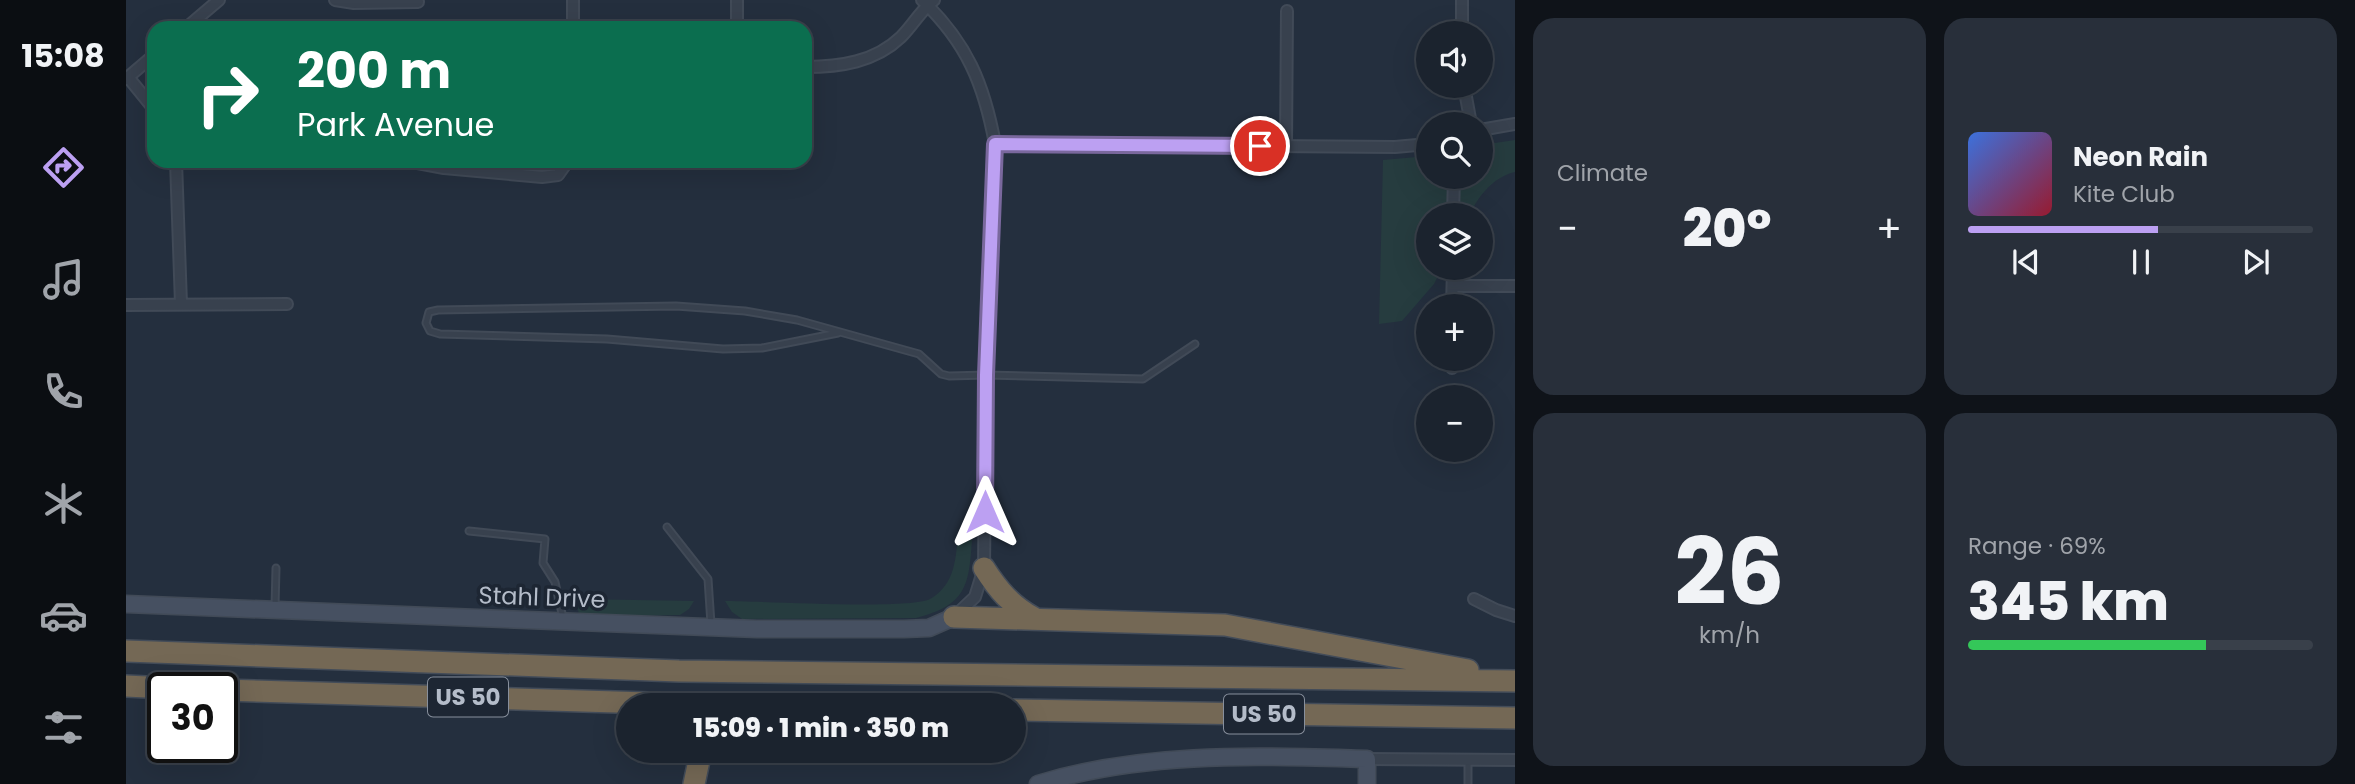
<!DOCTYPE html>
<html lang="en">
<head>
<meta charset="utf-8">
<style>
  :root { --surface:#1b232e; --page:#282f3a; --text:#f1f3f6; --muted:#a0a4aa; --line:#39404a; --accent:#bca0f2 }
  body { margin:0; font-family:Poppins,sans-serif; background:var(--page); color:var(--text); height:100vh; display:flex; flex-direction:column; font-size:26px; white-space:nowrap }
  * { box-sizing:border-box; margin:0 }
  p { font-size:23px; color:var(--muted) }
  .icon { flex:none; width:38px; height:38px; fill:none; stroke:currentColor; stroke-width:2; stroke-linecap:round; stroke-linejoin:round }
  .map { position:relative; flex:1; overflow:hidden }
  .sheet { display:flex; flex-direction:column; gap:18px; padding:18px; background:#0f1319; width:840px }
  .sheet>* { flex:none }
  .guide { position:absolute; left:21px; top:21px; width:665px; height:147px; border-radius:21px; box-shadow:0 7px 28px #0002,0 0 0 2px var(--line); background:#0b6e4f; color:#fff; overflow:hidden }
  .buttons { position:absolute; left:1290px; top:21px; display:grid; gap:14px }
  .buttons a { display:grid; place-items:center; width:77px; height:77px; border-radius:50%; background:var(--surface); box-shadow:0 7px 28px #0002,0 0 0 2px var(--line); font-size:35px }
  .speed { position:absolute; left:21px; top:672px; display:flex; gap:14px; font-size:35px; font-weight:700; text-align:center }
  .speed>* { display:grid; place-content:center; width:91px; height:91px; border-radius:50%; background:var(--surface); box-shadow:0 7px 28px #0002,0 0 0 2px var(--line); line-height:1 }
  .speed .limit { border:4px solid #111; border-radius:10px; background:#fff; color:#111 }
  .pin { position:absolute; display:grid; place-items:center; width:60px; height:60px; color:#fff; margin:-30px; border:4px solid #fff; border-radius:50%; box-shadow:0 2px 7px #0007 }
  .me { position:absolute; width:77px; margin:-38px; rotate:0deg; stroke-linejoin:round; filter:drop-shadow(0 0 5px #0008) }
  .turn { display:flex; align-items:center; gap:24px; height:147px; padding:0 35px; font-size:32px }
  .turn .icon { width:91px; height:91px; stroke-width:2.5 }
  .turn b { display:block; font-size:49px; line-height:60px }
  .big { font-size:52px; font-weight:800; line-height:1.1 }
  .sheet .widget { flex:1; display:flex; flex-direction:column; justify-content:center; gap:10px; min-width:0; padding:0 24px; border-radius:21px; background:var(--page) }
  .sheet .dial { align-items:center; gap:0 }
  .dial b { font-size:91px; line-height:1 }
  .song { display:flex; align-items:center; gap:21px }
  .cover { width:84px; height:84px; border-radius:10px; background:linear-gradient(135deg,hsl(220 70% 55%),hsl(350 70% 35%)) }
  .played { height:7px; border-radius:4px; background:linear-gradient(90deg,var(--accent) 55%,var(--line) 55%) }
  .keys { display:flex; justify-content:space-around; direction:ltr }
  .heat { display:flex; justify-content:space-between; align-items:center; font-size:38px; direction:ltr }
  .charge { height:10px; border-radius:5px; background:linear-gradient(90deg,#34c759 69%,var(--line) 0) }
  .sheet .tiles { flex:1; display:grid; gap:18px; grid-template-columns:repeat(2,1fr) }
  .trip { position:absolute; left:490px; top:693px; width:410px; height:70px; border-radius:35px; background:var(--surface); box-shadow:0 7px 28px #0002,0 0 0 2px var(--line); font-weight:800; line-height:70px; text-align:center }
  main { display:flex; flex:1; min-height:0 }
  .dock { display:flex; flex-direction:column; width:126px; justify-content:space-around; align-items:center; background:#0b0e12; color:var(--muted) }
  .dock .icon { width:49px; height:49px }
  .dock .active { color:var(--accent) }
  .dock b { font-size:32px; color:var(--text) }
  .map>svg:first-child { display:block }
  .green { fill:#263c3f }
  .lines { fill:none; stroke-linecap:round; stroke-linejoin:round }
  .lane-casing { stroke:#414a57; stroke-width:9 }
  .street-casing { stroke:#414a57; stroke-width:14 }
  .secondary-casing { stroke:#414a57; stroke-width:19 }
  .highway-casing { stroke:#434c59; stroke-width:24 }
  .lane { stroke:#38414e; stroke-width:5 }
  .street { stroke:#38414e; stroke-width:10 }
  .secondary { stroke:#465061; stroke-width:16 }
  .highway { stroke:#746855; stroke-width:21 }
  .route-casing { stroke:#7a689d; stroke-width:18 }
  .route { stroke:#bca0f2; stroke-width:12 }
  .labels { text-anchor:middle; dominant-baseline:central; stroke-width:7; stroke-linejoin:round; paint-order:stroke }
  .shield { fill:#1d2633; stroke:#878f9c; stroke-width:2 }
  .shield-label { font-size:23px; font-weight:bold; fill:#b4bcc9 }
  .street-label { font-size:24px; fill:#b4bcc9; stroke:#1d2633 }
</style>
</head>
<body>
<main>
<nav class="dock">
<b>15:08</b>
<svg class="icon active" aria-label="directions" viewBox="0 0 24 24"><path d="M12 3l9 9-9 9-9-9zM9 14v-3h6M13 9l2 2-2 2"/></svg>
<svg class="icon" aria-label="music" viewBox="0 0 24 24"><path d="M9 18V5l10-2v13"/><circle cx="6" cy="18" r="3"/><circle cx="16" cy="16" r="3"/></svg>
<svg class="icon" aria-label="phone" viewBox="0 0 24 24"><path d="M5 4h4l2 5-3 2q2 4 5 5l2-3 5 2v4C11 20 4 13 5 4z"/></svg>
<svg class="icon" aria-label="climate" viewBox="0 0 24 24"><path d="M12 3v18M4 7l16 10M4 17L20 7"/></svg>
<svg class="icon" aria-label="car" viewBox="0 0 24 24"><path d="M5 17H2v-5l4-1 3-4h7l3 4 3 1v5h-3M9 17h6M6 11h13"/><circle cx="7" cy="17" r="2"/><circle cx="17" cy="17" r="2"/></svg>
<svg class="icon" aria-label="filters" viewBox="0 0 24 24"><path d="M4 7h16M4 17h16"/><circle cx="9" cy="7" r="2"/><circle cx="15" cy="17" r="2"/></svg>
</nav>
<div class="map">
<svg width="1389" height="784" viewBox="0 0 1389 784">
  <rect width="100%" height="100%" fill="#242f3e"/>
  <path class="green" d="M1389,140V172C1367,177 1353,196 1343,215H1302V268H1316L1308,284L1276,321L1253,324L1257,160L1302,156V177H1354L1355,145Z
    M846,539C843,587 840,605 790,618L616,619L606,612L599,601C632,601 784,610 804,599C825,587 829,567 831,545Z
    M451,599L568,601L563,609L554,615L453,617Z"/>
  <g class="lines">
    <defs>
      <path id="lane" d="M712,333L636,348L597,349L481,339L314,334L304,331L300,323L303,312L312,310L550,306L619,311L671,320L793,354L815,374L823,376L860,375L1017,379L1069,344
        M541,527L582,579L585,624
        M343,531L419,539L417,563L429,582L437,618
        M149,607L150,568
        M1342,784V759"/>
      <path id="street" d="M209,0L228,3L292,2
        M796,0C841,43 858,84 869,144L860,375L858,568L849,597L831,614
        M60,28L93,0
        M447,28V0
        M611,28V0
        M1336,33V0
        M679,67C714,67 749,62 775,37C787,25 795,10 808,0
        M2,77L28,109
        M0,79L28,55
        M1338,86L1345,124
        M1354,130L1389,124
        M869,144L1269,147L1302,144
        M1160,146L1161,11
        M50,161L55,304
        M281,161L318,168L416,177L432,175L442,161
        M1327,215L1328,177
        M1327,286H1389
        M0,305L161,304
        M1326,306L1327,268
        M1326,368V359
        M1348,599L1370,610L1389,616
        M1241,759L1389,760"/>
      <path id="secondary" d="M0,604L631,629H778L803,628L828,617
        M912,784C1019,751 1131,756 1241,759V784"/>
      <path id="highway" d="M858,568C872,590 885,605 908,618
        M828,617L1099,625L1342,670
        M0,651L553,671L1389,681
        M0,686L41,688
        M96,690L589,705
        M887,710L1389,718
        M568,784L575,751"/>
    </defs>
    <use href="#lane" class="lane-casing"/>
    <use href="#street" class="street-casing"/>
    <use href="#secondary" class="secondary-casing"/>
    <use href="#highway" class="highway-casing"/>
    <use href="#lane" class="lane"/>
    <use href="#street" class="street"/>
    <use href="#secondary" class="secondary"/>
    <use href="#highway" class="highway"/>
  </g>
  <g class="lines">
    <defs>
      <path id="route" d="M859,512L860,375L869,144L1134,146"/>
    </defs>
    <use href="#route" class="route-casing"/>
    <use href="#route" class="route"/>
  </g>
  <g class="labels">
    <g class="shield">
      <rect x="302" y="677.5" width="80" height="39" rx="5"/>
      <rect x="1098" y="694.5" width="80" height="39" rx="5"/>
    </g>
    <g class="shield-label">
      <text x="342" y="697">US 50</text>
      <text x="1138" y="714">US 50</text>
    </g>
    <g class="street-label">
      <text transform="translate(416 597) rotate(2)">Stahl Drive</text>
    </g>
  </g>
</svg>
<div class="buttons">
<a><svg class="icon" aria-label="sound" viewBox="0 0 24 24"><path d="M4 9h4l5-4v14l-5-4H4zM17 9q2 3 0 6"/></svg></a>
<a><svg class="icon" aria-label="search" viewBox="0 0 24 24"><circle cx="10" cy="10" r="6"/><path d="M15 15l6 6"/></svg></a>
<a><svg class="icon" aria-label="layers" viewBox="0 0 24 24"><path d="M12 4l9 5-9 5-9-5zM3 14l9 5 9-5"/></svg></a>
<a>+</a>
<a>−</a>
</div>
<div class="speed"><div class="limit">30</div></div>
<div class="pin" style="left:1134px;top:146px;background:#d93025"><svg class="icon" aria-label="arrive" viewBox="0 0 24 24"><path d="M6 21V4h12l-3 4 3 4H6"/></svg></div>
<svg class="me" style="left:859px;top:512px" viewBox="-20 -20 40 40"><path d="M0-17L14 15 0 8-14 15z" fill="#bca0f2" stroke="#fff" stroke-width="4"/></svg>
<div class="trip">15:09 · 1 min · 350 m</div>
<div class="guide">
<div class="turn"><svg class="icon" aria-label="right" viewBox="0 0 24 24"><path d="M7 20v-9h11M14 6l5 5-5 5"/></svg><div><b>200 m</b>Park Avenue</div></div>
</div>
</div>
<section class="sheet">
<div class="tiles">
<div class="widget"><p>Climate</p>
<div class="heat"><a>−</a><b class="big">20°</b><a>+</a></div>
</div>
<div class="widget">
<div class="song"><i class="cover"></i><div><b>Neon Rain</b><p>Kite Club</p></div></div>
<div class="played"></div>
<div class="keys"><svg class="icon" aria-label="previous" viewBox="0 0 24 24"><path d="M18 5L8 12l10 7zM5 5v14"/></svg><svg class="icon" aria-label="pause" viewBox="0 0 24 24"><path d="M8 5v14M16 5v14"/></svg><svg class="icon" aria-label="next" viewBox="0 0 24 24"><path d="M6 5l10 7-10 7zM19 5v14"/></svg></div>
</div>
<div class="widget dial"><b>26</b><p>km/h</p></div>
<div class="widget"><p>Range · 69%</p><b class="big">345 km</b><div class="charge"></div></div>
</div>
</section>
</main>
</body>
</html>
